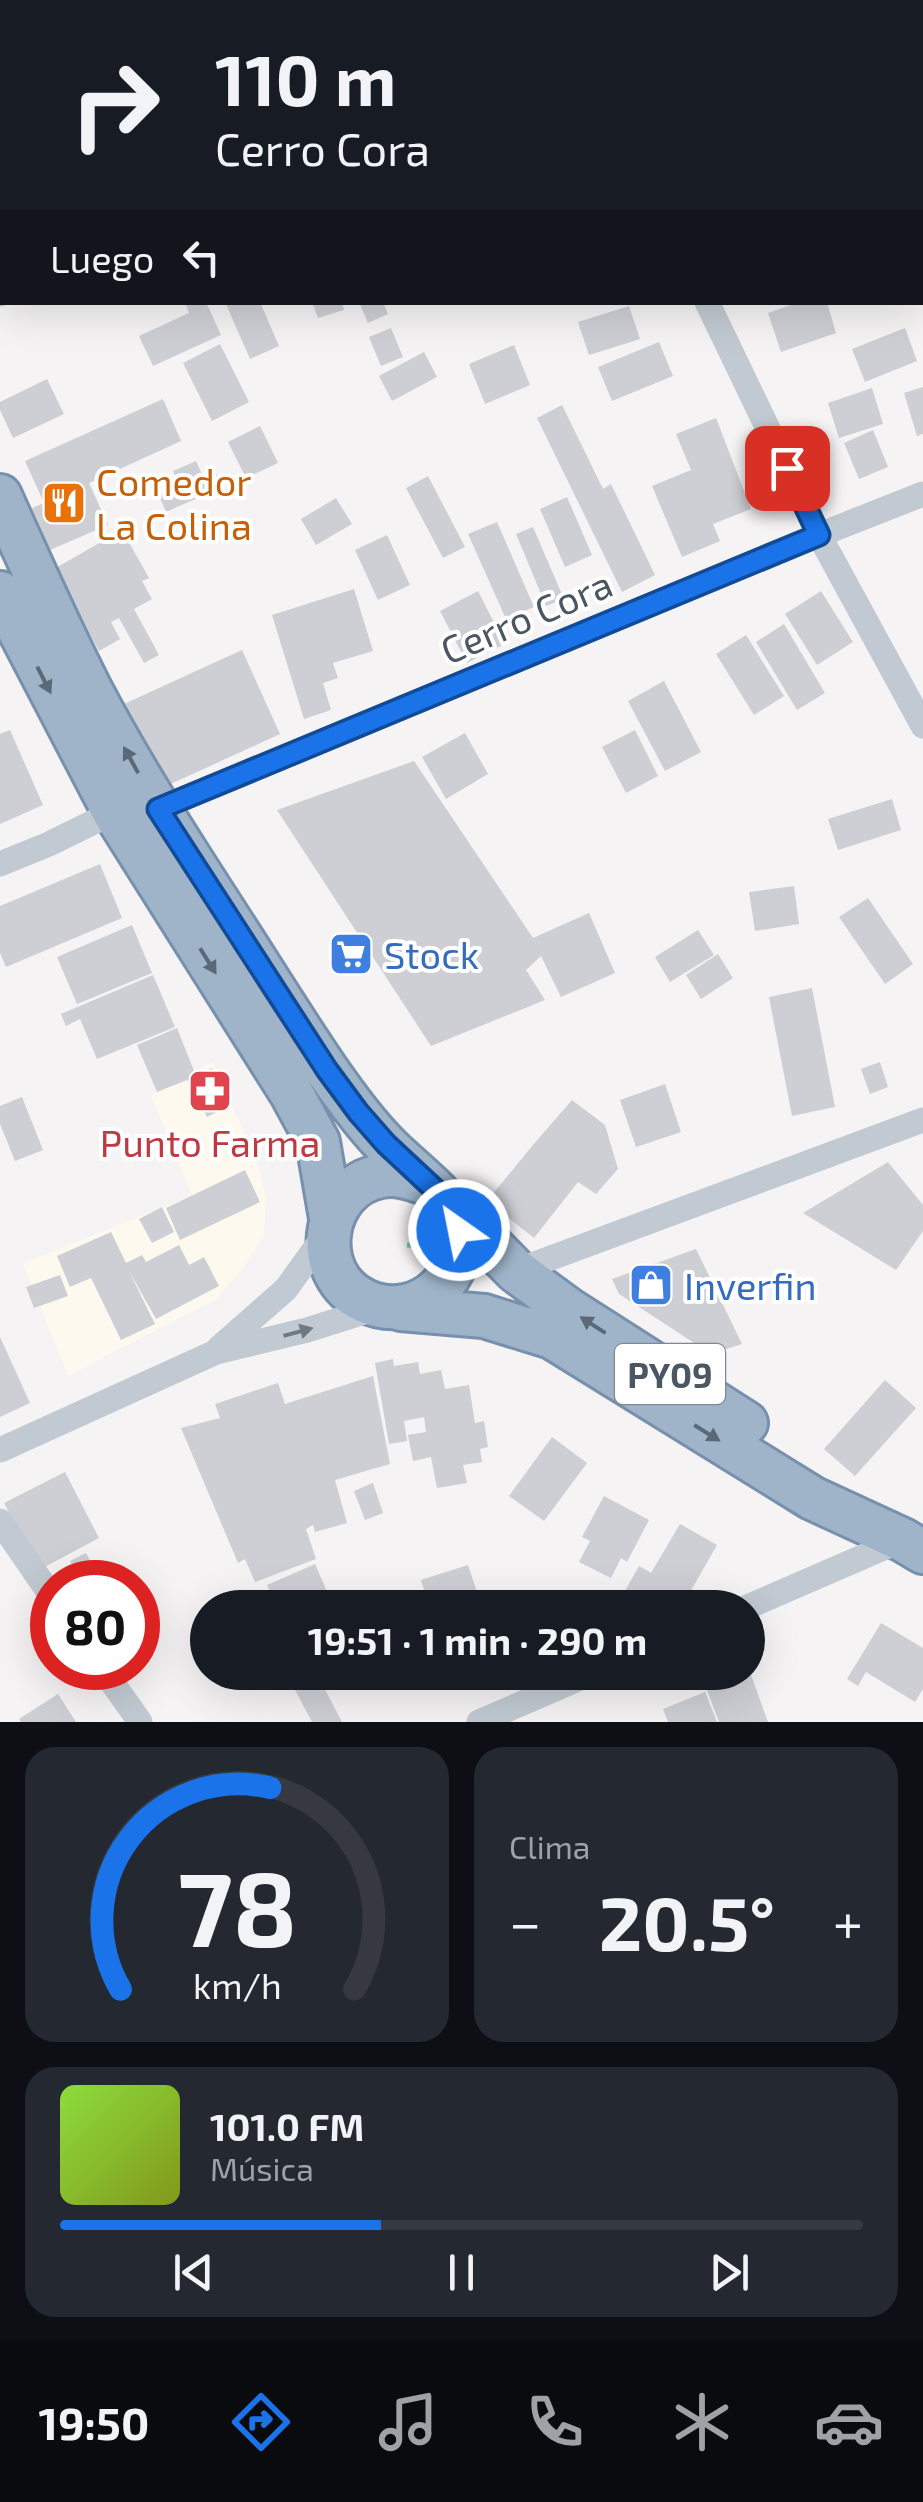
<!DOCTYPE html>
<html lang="es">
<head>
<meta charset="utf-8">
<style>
  :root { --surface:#171b24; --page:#242831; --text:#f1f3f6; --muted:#9ea1a6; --line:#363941; --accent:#1a73e8 }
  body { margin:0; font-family:"Exo 2",sans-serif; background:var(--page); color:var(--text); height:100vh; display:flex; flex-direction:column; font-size:38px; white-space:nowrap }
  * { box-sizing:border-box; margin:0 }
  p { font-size:32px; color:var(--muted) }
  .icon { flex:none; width:55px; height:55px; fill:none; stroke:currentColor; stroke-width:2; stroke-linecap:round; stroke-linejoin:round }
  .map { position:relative; height:1722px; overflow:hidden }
  .side { display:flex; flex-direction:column; gap:25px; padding:25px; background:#0d0f14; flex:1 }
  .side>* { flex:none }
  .top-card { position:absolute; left:0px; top:0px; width:925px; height:305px; box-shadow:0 10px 40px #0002; background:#171b24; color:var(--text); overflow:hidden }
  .speed { position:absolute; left:30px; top:1560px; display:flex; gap:20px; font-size:50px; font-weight:700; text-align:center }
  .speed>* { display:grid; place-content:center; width:130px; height:130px; border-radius:50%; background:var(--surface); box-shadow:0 10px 40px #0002; line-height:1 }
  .speed .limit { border:15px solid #d22; background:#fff; color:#111 }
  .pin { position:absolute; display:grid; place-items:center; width:85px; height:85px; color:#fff; margin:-42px; border-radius:20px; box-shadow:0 5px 15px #0006 }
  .me { position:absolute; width:110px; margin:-55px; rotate:327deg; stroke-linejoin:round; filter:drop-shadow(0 0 8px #0008) }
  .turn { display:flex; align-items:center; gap:35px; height:210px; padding:0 50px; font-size:45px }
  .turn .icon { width:130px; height:130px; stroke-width:2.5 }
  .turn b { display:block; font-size:70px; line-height:85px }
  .then { display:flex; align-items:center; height:95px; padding:0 50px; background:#0003; gap:20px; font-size:38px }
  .big { font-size:75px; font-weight:700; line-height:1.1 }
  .side .tile { flex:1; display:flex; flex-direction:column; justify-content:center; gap:15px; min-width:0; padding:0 35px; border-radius:30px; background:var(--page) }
  .side .dial { align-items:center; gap:0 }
  .dial svg { height:260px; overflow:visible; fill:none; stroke:var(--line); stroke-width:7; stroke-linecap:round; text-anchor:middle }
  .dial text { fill:var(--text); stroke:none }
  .song { display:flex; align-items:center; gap:30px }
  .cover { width:120px; height:120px; border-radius:15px; background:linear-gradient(135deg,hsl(90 70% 55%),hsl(70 70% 35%)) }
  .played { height:10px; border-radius:5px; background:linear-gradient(90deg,var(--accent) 40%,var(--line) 40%) }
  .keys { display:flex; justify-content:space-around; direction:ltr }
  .heat { display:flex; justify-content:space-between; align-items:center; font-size:55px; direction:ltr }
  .side .tiles { flex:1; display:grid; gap:25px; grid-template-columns:1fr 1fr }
  .tile:last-child { grid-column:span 2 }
  .trip { position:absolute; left:190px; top:1590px; width:575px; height:100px; border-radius:50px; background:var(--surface); box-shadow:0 10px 40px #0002; font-weight:700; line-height:100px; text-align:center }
  .menu { display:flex; height:160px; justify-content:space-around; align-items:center; background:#090b0e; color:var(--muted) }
  .menu .icon { width:70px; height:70px }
  .menu .selected { color:var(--accent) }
  .menu b { font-size:45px; color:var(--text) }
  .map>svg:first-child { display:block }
  .commercial { fill:#fdf9ef }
  .building { fill:#cdcfd5 }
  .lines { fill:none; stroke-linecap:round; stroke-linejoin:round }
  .trunk-casing { stroke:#7690ad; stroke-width:48 }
  .path { stroke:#7ad0a6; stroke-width:5; stroke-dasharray:8 5; stroke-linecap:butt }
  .minor { stroke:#c1cad2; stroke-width:25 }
  .trunk { stroke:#9fb4c9; stroke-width:42 }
  .oneway { fill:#5b6976 }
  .oneway2 { fill:#6e7983 }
  .route-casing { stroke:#114b97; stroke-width:25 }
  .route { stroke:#1a73e8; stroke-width:18 }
  .labels { text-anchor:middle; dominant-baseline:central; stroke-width:8; stroke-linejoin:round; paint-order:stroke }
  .shield { fill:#fff; stroke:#808990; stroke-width:2.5 }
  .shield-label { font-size:35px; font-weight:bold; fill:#4a5661 }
  .food-label { font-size:38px; fill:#c56008; stroke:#fff; text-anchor:start }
  .street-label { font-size:38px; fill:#4a5661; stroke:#fff }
  .shop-label { font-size:38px; fill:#366cbe; stroke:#fff; text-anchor:start }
  .health-label { font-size:38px; fill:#be3a42; stroke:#fff }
</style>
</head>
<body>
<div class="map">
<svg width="923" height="1722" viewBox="0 0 923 1722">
  <rect width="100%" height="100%" fill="#f5f3f3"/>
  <path class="commercial" d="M213,1062L256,1159L266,1197L264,1236L245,1265L216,1299L68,1376L23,1264L192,1195L151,1096Z"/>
  <path class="building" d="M185,302H206L221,335L153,366L139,336L189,313Z
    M225,302H260L279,346L250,359Z
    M312,302H342L344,310L318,318Z
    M359,302H383L388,314L368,323Z
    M799,302H827L836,333L781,352L768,313Z
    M629,306L640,339L589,355L578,322Z
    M391,328L403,357L381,366L369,337Z
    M905,328L917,361L865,382L852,349Z
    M659,342L673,376L612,401L598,367Z
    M220,344L249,402L212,421L183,363Z
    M514,345L530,385L485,404L469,364Z
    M424,352L437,377L392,401L379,376Z
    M47,379L64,414L13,438L0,410V402Z
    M923,387V434L917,436L904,393Z
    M872,388L883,424L839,438L828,403Z
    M163,399L181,441L89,483L108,525L50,550L32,508L44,503L25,461Z
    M562,405L603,489L611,484L655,575L622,592L537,418Z
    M716,418L751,509L713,524L720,541L682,557L652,486L691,470L676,434Z
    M260,426L278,463L246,478L228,442Z
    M873,430L888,467L859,479L844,443Z
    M196,461L203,477L215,471L222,487L166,512L159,496L180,487L173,471Z
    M428,476L465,547L443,558L406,488Z
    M567,497L592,555L565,567L540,509Z
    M336,498L352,524L316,545L301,519Z
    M497,522L534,607L506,619L468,534Z
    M533,527L564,599L546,606L516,534Z
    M122,530L149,578L142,581L152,599L134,609L159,655L144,663L119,618L111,622L120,639L99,651L54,569Z
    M387,535L410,585L378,600L355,550Z
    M354,589L373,651L333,663L338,678L323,683L331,710L304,719L272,615Z
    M478,591L505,644L467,663L440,611Z
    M821,591L853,642L817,665L785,614Z
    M784,624L825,693L797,710L756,642Z
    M746,635L784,696L754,715L716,654Z
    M242,650L280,734L162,788L124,704Z
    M664,681L701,752L665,771L628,701Z
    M10,730L43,805L0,824V734Z
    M635,730L658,776L626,793L602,747Z
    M465,733L488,774L446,799L422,757Z
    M414,761L533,938L589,913L615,973L561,997L541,956L526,970L545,1000L431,1046L277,810Z
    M892,799L901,830L838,850L828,819Z
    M100,864L122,918L6,967L0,953V906Z
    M794,886L799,924L755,931L749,892Z
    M868,898L913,964L885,984L839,917Z
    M132,925L152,973L77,1004L57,957Z
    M698,930L714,955L670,982L655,957Z
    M718,954L733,978L701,999L686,975Z
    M153,975L175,1027L97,1059L80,1019L66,1026L61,1014Z
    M812,988L835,1107L792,1116L769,997Z
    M177,1028L196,1076L212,1068L231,1105L207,1117L187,1080L157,1092L137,1045Z
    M880,1062L888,1087L870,1094L861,1069Z
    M665,1084L681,1132L636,1147L620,1100Z
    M22,1097L43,1150L15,1161L0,1124V1106Z
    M572,1100L605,1125L618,1169L596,1194L578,1182L534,1238L487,1201L533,1145Z
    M888,1162L923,1205V1231L896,1270L803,1213Z
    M245,1170L260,1202L180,1240L166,1208Z
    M162,1207L174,1232L152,1243L139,1219Z
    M111,1232L126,1263L142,1255L146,1262L179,1245L189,1265L204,1257L219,1286L156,1319L129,1271L155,1324L121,1340L91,1278L70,1287L57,1256Z
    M696,1249L742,1344L711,1354L619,1294L612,1279Z
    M60,1275L68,1296L34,1308L26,1287Z
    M0,1337L30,1403L0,1417Z
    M393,1359L394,1366L418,1362L420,1374L441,1370L445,1389L469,1385L475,1423L484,1421L488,1447L480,1449L482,1462L463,1465L467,1483L437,1488L431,1457L413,1461L408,1435L426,1432L424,1417L404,1421L407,1441L389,1444L375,1363Z
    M373,1376L390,1464L335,1480L347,1523L315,1532L313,1525L306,1529L316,1559L255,1582L245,1559L238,1563L181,1428L220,1418L215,1404L278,1383L285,1404Z
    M885,1380L916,1408L855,1476L824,1449Z
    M552,1437L587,1463L544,1521L509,1496Z
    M65,1472L99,1538L39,1570L4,1503Z
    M373,1483L383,1513L365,1520L354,1491Z
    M604,1496L649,1520L627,1562L621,1558L611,1578L579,1562L590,1541L582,1537Z
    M680,1524L717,1545L685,1601L674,1595L667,1608H641L649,1594L646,1592L642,1600L625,1591L639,1566L651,1573Z
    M86,1553L96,1572L80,1580L70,1561Z
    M315,1564L328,1594L296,1608H277L267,1585Z
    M468,1565L480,1601L459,1608H430L421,1580Z
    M881,1623L923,1648V1689L915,1702L866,1672L858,1686L847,1679Z
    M301,1672H324L318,1676L342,1722H312L293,1686L305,1680Z
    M720,1672H750L768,1722H719L703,1679Z
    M705,1692L717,1722H668L663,1709Z
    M58,1694L76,1722H21L19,1719Z"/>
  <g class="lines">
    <defs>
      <path id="trunk" d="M0,496C29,561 58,626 90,689C131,767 179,842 227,916C260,967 292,1019 326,1069C344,1095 364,1123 387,1146C405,1165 446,1195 455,1216C476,1272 419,1326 365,1301C309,1276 320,1187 381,1176C397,1173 411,1178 426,1183
        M0,593L114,812L292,1094L318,1142L331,1218
        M451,1205L516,1271L569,1310L746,1423
        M401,1309L484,1316L552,1337L812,1498L903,1540L923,1552"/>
    </defs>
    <use href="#trunk" class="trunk-casing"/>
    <path class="path" d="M407,1245L422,1246"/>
    <path class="minor" d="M560,0L561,2
      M731,2L738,0
      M0,294L2,293
      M707,302L819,535L923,726
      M158,809L819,535L923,494
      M0,864L49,844L114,812
      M516,1271L923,1120
      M219,1348L286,1289L327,1232
      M0,1450L216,1352L307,1330L380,1307
      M0,1521L52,1597
      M745,1608L904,1539
      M102,1668L140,1722
      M479,1722L594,1672"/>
    <use href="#trunk" class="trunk"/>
  </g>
  <defs><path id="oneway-solid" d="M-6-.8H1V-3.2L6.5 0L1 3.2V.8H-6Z" transform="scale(2.5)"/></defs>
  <g class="oneway">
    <use href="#oneway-solid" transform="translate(44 680) rotate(63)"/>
    <use href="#oneway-solid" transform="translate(131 760) rotate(-119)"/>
    <use href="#oneway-solid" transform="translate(208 961) rotate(58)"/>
    <use href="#oneway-solid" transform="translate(593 1325) rotate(-147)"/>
    <use href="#oneway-solid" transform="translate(707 1433) rotate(32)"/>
  </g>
  <use class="oneway2" href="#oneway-solid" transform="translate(298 1332) rotate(-15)"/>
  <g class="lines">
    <defs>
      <path id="route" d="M459,1230L454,1214L445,1199L386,1144L358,1112L327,1070L158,809L819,535L787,468"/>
    </defs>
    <use href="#route" class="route-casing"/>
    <use href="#route" class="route"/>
  </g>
  <defs>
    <symbol id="restaurant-square" viewBox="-11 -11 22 22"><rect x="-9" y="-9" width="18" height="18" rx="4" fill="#e8710a" stroke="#fff"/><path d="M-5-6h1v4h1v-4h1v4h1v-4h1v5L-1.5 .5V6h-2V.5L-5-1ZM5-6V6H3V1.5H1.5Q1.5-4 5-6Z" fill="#fff"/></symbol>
    <symbol id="supermarket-square" viewBox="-11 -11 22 22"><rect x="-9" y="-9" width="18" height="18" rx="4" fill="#3f7fe0" stroke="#fff"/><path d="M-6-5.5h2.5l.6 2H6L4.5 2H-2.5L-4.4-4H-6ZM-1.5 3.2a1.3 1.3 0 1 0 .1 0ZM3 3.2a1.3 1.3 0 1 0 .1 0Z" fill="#fff"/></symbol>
    <symbol id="pharmacy-square" viewBox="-11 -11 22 22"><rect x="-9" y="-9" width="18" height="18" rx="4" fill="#e0444e" stroke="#fff"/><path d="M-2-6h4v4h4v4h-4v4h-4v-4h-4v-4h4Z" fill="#fff"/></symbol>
    <symbol id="shop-square" viewBox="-11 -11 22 22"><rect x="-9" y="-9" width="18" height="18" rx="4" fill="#3f7fe0" stroke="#fff"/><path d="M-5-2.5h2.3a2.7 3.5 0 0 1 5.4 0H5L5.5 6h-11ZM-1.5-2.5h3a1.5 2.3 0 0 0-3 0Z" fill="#fff"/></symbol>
  </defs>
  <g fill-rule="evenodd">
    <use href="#restaurant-square" x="39" y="478" width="50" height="50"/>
    <use href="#supermarket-square" x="326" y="929" width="50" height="50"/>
    <use href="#pharmacy-square" x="185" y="1066" width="50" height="50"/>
    <use href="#shop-square" x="626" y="1260" width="50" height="50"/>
  </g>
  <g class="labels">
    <rect class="shield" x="615" y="1344" width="110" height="60" rx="8"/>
    <g class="shield-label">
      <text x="670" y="1374">PY09</text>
    </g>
    <g class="food-label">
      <text x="96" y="481">Comedor<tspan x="96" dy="44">La Colina</tspan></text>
    </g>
    <g class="street-label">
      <text transform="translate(526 616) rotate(-23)">Cerro Cora</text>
    </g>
    <g class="shop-label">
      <text x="384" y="954">Stock</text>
      <text x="684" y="1285">Inverfin</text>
    </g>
    <g class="health-label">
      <text x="210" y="1142">Punto Farma</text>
    </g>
  </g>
</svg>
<div class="speed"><div class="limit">80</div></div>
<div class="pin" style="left:787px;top:468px;background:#d93025"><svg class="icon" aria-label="arrive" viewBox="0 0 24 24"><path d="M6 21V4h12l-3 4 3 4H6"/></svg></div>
<svg class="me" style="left:459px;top:1230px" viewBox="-20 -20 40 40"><circle r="17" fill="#1a73e8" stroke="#fff" stroke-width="3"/><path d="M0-11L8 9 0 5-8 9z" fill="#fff"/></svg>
<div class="trip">19:51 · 1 min · 290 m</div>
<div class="top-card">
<div class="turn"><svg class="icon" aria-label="right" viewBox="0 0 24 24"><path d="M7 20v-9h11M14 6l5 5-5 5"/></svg><div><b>110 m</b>Cerro Cora</div></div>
<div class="then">Luego<svg class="icon" aria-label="left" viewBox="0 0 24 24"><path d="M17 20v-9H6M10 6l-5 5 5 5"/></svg></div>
</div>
</div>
<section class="side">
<div class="tiles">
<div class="tile dial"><svg viewBox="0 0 100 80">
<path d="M14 69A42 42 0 1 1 86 69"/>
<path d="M14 69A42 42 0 0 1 60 7" stroke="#1a73e8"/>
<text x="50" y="56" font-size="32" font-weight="700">78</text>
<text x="50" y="72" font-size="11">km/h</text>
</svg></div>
<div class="tile"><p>Clima</p>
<div class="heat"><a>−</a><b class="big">20.5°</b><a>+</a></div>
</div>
<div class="tile">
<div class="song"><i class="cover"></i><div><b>101.0 FM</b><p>Música</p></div></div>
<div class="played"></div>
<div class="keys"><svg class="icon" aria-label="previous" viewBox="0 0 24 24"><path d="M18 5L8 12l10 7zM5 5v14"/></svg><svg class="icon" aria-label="pause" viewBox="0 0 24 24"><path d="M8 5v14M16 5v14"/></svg><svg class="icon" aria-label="next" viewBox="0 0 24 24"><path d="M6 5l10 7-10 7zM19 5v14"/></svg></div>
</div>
</div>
</section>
<nav class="menu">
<b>19:50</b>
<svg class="icon selected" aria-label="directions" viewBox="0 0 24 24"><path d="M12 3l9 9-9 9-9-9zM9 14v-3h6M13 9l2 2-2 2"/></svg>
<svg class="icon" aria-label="music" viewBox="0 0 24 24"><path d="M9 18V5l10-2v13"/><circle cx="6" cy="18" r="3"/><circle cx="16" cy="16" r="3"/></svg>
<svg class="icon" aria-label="phone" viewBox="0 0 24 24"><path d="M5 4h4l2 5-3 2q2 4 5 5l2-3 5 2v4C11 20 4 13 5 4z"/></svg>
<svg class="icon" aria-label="climate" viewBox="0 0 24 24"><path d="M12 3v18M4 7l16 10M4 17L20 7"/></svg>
<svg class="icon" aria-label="car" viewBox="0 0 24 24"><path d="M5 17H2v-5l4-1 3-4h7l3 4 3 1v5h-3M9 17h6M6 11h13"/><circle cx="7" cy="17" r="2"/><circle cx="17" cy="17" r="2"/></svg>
</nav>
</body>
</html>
